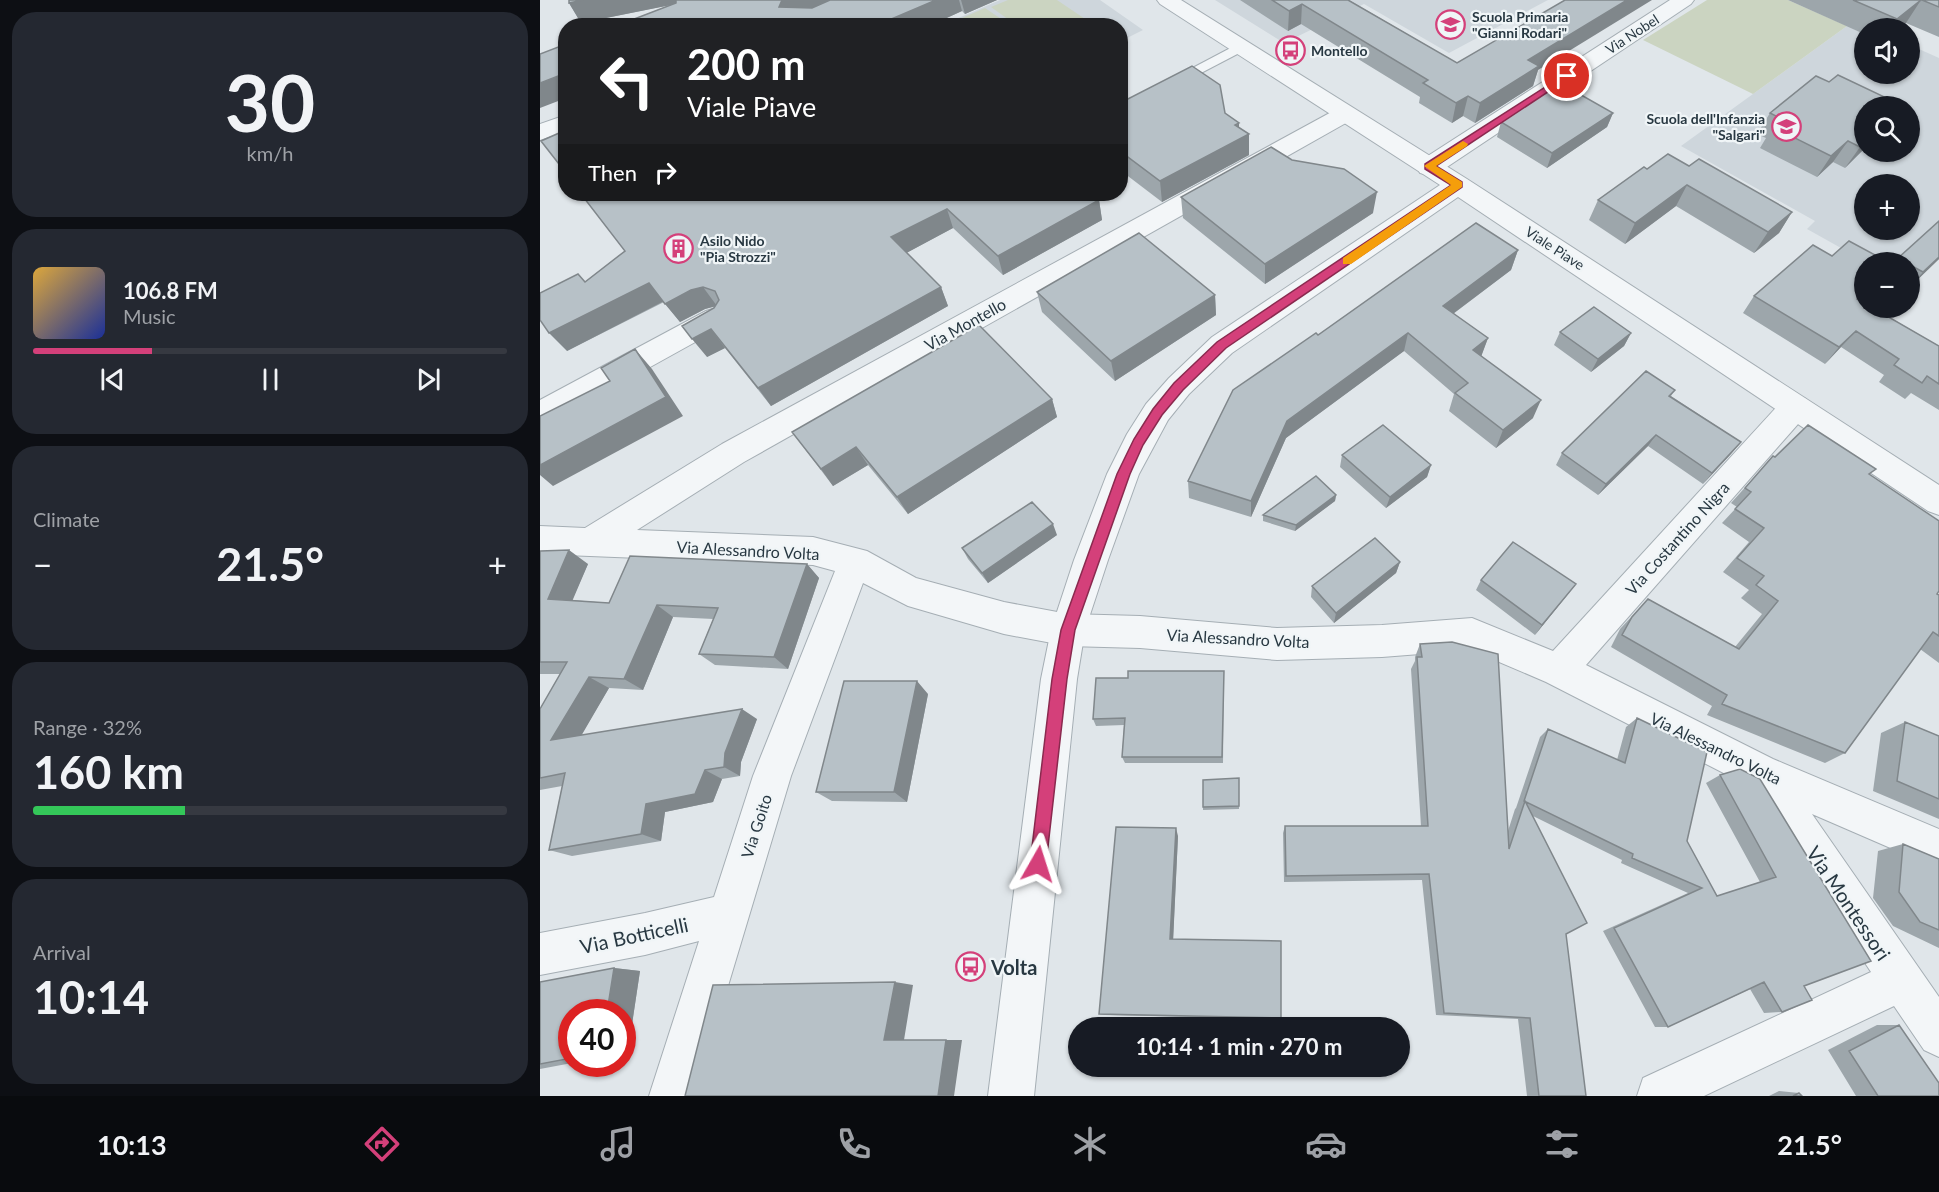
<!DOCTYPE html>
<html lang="en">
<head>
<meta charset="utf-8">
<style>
  :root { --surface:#171b24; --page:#242831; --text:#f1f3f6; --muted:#9ea1a6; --line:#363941; --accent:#d4407a }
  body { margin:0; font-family:Lato,sans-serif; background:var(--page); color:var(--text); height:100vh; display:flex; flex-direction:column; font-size:22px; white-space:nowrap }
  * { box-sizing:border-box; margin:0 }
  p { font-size:20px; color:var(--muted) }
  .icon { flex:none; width:33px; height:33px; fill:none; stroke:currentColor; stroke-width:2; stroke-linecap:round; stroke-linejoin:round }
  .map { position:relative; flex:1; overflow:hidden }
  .drawer { display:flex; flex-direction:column; gap:12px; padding:12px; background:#0d0f14; width:540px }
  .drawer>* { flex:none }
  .hud { position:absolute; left:18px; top:18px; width:570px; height:183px; border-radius:24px; box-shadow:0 2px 4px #0004; background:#202124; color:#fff; overflow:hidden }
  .buttons { position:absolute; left:1314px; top:18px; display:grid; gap:12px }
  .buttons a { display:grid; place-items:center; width:66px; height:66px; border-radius:50%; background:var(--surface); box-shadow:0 2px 4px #0004; font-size:30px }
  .speed { position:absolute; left:18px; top:999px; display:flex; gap:12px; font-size:30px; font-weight:700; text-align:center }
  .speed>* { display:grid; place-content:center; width:78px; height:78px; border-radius:50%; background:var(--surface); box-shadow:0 2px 4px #0004; line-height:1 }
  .speed .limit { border:9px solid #d22; background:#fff; color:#111 }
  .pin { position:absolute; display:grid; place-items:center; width:51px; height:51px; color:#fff; margin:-26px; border:3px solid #fff; border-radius:50%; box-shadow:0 2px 6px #0007 }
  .me { position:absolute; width:66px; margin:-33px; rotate:6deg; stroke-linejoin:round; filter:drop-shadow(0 0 4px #0008) }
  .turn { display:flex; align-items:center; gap:21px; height:126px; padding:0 30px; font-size:27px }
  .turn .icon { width:78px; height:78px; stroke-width:2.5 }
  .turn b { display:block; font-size:42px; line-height:51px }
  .then { display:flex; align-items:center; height:57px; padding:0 30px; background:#0003; gap:12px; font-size:22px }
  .big { font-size:45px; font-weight:700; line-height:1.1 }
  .drawer .card { flex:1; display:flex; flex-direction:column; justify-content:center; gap:9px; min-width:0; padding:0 21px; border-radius:24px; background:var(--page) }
  .drawer .dial { align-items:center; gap:0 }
  .dial b { font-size:78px; line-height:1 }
  .song { display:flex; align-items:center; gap:18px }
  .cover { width:72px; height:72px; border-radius:9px; background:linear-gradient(135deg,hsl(40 70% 55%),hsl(230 70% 35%)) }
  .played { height:6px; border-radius:3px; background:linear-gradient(90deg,var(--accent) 25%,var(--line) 25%) }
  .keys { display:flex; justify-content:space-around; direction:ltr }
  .heat { display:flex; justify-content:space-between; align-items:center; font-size:33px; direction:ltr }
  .charge { height:9px; border-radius:4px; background:linear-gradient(90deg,#34c759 32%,var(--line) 0) }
  .trip { position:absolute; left:528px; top:1017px; width:342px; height:60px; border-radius:30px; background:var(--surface); box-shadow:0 2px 4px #0004; font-weight:700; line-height:60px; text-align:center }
  .dock { display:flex; height:96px; justify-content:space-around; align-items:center; background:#090b0e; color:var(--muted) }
  .dock .icon { width:42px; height:42px }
  .dock .active { color:var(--accent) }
  .dock b { font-size:27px; color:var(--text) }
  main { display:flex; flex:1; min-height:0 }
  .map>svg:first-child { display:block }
  .built { fill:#ced6dc; fill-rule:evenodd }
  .green { fill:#cbd4c1 }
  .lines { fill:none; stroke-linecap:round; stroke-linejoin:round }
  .service-casing { stroke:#a5aeb4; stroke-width:2 }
  .minor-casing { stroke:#a5aeb4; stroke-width:2 }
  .tertiary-casing { stroke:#a5aeb4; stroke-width:2 }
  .service { fill:#f3f6f8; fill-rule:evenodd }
  .minor { fill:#f3f6f8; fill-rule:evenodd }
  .tertiary { fill:#f3f6f8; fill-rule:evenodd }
  .wall { fill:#9da6ab }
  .shaded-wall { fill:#80878b }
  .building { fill:#b7c1c7; stroke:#80878b; stroke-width:1.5 }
  .route { fill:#d4407a; stroke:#8a2a4f; stroke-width:1.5 }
  .slow { fill:#f59e0b }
  .labels { text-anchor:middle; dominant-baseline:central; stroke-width:4.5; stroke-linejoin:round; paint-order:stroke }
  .far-poi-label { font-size:14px; font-weight:bold; fill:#283842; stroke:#f0f5f7; text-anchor:start }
  .far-street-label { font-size:14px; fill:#283842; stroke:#f0f5f7 }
  .street-label { font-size:16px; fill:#283842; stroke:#f0f5f7 }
  .near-street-label { font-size:20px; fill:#283842; stroke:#f0f5f7 }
  .near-poi-label { font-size:20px; font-weight:bold; fill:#283842; stroke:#f0f5f7; text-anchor:start }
</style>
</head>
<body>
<main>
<section class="drawer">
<div class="card dial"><b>30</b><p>km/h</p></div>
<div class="card">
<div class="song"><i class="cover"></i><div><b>106.8 FM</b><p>Music</p></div></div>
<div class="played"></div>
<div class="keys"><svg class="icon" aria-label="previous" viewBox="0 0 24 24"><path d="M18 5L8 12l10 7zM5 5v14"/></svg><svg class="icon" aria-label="pause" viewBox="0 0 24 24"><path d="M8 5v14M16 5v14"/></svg><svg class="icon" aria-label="next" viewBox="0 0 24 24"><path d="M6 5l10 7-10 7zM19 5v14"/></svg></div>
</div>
<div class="card"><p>Climate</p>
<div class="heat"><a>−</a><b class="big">21.5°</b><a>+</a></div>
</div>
<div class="card"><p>Range · 32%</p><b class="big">160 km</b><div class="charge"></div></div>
<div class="card"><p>Arrival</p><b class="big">10:14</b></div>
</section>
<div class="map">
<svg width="1399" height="1096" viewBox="0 0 1399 1096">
  <rect width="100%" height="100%" fill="#e0e6ea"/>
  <path class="built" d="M460,0H560L603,30L581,41L580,26H400Z
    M675,0H1008L909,53L824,4L744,43Z
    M1307,26L1324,34V74H1370V45L1399,58V224L1357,262H1326L1267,229L1275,221L1141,146ZM1324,106H1370V152H1324ZM1324,184H1370V230H1324Z"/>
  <path class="green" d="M468,0H517L554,25H476L451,7Z
    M1167,0H1248L1307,26L1213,94L1103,40Z
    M445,8L470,25H406Z"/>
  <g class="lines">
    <defs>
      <path id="service" d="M700,43L706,47L705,50L638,85L633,86L626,82Z"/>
      <path id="minor" d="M1130,0H1154L1151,4L898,173L889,175L880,173L877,167L880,161Z
        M805,107L813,109L817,114L813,119L204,462L97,530L273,537L327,551L376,578L464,602L528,614L600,616L737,628L842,625L932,618L1013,651L1244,399L1255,395L1266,399L1270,407L1266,415L1046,665L1233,759L1399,829V869L1272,814L1399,997V1057L1384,1050L1354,1006L1164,1096H1097L1103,1078L1331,972L1207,785L1006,682L931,650L842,657L737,660L600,648L528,646L464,634L368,606L323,583L251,776L155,1096H109L159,941L105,955L0,975V933L105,913L174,897L213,776L295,571L273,565L0,554V526L45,528L182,444L797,109Z
        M26,115V131L0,140V124Z
        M176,308L186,311L190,318L186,325L11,422L0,426V400L166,311Z"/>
      <path id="tertiary" d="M617,0H641L927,179L1399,485V515L1388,511L918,197L692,353L649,394L628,420L599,474L568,560L545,630L537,679L494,1096H448L501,679L511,630L534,560L567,474L587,434L606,404L629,378L672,337L900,185L620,4Z"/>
    </defs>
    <use href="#service" class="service-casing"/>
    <use href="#minor" class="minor-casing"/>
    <use href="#tertiary" class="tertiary-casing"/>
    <use href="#service" class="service"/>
    <use href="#minor" class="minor"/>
    <use href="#tertiary" class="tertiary"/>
  </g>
  <path class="wall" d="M29,0H457L425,14L422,11L389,26H76L130,5L41,23L29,3Z
    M700,0H809L917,63L998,70L993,86L935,123L923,116L912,123L879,103L880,97L761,24L748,31Z
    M1248,0H1399V37L1366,23L1359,28H1324V34Z
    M1289,82L1355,102L1351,106H1324V149L1305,168L1293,162L1277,177L1220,148L1226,138L1217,134L1230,113Z
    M580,103L685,113L699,128L709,134V155L622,202L580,170Z
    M1073,113L1067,127L1007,168L957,137L961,122Z
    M1149,166L1252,212L1239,233L1214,253L1136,206L1085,244L1049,220L1058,200L1107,169Z
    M41,194L559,200L562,220L463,275L413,228L366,253L401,287L408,306L231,406L185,348L167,357L174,308L175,306L165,309L140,322L124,302L27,351L45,282L85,251Z
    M641,197L833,213L725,284L643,218Z
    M978,250L971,270L913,314L948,338L941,356L993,418L956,448L909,411L914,394L864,351L746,438L711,517L649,498L648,481L778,335Z
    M1292,256L1320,300L1399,346V410L1371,393L1365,399L1339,382L1344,375L1301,347L1285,364L1203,313L1214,296Z
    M1357,259H1399L1371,286L1370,285V262H1355Z
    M497,292L675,295L676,315L575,381L502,312Z
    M1020,332L1091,333L1084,346L1051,372L1014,345Z
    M1135,390L1131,396L1201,442L1163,484L1108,446L1058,495L1016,465L1022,453Z
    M512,399L517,417L368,514L328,465L293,486L252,432Z
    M802,455L891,465L887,477L846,508L800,467Z
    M1235,457L1329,475L1397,594L1399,595V663L1380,649L1305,753L1285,763L1167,715L1172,706L1071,647L1080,629L1108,599L1195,647L1222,614L1201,598L1209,590L1183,572L1209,542L1182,523L1197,507L1191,503L1219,472Z
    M796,495L795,501L755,531L723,521V515Z
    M517,535L448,583L428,559L422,548Z
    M0,551L48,564L32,600L69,603L267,564L279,578L248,669L175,665L159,654L173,619L133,617L103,690L69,688L41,735L217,719L201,762L200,776L182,779L173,802L125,812L121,841L32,856L9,850L22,786L0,790V709L20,674H0Z
    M860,562L856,573L794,623L771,597L772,586Z
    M941,580L1028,594L995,635L936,590Z
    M880,644L968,831L975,809L976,808L1000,737L1008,729L1077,760L1086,727L1097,718L1147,841L1177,896L1220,882L1166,783L1180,775L1220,779L1264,986L1242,1012L1224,1013L1210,989L1128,1027H1115L1063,931L1148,893L1081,863L1082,860L993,816L1026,934L1046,1096H987L978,1019L896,1015L882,880L744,882L743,833L745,826H881L871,669L875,661V657Z
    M684,671L683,763H585L582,757L584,725L556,726L553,719L588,678Z
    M388,694L367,802L292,801L276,792Z
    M1365,722L1399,736V819L1333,791L1341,733Z
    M699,778V809L663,810V807Z
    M638,836L633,939L741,1018L740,1019L565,1015L559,1014Z
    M1363,844L1399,859V948L1353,926L1333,898L1338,851Z
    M74,968L100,971L88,1051L82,1052V1012H32V1063L0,1069V982Z
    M1337,1025H1359L1399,1096H1316L1288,1050Z
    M1239,1091L1259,1093L1262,1096H1229Z"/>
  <path class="shaded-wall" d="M43,0H140L141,3L41,23L29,3Z
    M242,0H298L251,19L239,7Z
    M396,0H419L422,11L389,26H335Z
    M421,0H457L425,14Z
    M1087,0H1112L998,70L993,86L935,123L940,103L988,60Z
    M1381,0L1366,23L1359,28H1351L1357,19Z
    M762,4L761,24L748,31L749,11Z
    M26,73V98L0,108V83Z
    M928,96L923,116L912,123L916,103Z
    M1073,113L1067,127L1007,168L1012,153Z
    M699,123V139L709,134V155L622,202L620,181Z
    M1308,141L1293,162L1277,177L1291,156Z
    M1324,142V149L1305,168L1320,147Z
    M1147,185L1136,206L1085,244L1095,223Z
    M837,192L833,213L725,284V264Z
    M559,200L562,220L463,275L458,256Z
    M407,209L413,228L359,257L351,237Z
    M1252,212L1239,233L1214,253L1228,232Z
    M978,250L971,270L898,325L903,306Z
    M1399,257V259L1371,286L1383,272Z
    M109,283L124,301L27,351L9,333Z
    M163,287L177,306L165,309L140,322L125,304L151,290Z
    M401,287L408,306L231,406L218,388Z
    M1324,292V296L1303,316L1317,299Z
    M675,295L676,315L575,381L571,361Z
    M171,329L185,348L167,357L152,339Z
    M1316,331L1301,347L1285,364L1299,347Z
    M868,333L864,351L746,438L711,517V501L747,421Z
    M1091,333L1084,346L1051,372L1058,359Z
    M948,338L941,357L933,350Z
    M95,349L112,369L143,416L13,486L0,475V465Z
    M512,399L517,417L368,514L357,497Z
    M1001,400L993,418L956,448L963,430Z
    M1116,435L1108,446L1058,495L1066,484Z
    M1201,442L1191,454L1163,484L1172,473Z
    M316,447L328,465L293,486L281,469Z
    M891,465L887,477L846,508L850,497Z
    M796,495L795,501L755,531L756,525Z
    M513,524L517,535L448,583L442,573Z
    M29,550L48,564L28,611L8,599Z
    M860,562L856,573L794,623L796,613Z
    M267,564L279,578L248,669L234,657Z
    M1036,584L1028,594L995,635L1002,625Z
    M117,605L133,617L103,690L84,679Z
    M49,677L69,688L33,750L11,740Z
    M377,681L388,694L367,802L354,792Z
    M202,709L217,719L201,762L200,776L184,767L185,753Z
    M165,770L182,779L173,802L125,812L121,841L101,834L106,804Z
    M636,828L638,836L633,943L630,939Z
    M74,968L100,971L88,1051H82V1012H67Z
    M355,982L373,985L364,1040H344Z
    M406,1040H422L414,1096H398Z"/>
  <path class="building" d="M29,0H43L29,3Z
    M136,0H242L239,7L272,8L290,0H396L335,26H328L326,24L323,26H76L136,3Z
    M732,0H808L917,63L1025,0H1087L988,60L999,66L940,103L928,96L916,103L883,83L888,80L762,4L749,11Z
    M1313,0H1381L1357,19Z
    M1382,0H1399V7Z
    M26,44V73L0,83V54Z
    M652,66L680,85L685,113L699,123L695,125L709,134L620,181L580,151V103Z
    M1298,75L1355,102L1349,106H1324V142L1320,147L1308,141L1291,156L1233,127L1242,119L1230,113L1276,76L1289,82Z
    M1020,83L1073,113L1012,153L961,122Z
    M26,130V173L1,141Z
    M731,147L752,160L804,169L837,192L725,264L641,197Z
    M1128,154L1149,166L1159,159L1252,212L1228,232L1147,185L1095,223L1058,200L1104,167L1107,169Z
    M41,194H551L559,200L458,256L407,209L351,237L401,287L218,388L171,329L152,339L142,326L174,308L179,300L175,291L163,287L151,290L125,304L109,283L9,333L0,320V293L38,274L45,282L85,251Z
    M1399,221V257L1383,272L1370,265V262H1364L1357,259Z
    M936,223L978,250L903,306L948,338L933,350L1001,400L963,430L915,393L928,383L868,333L747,421L711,501L648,481L693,390L776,333L778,335Z
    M599,233L675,295L571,361L497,292Z
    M1309,241L1348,262H1324V292L1317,299L1324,303V308H1333L1399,346V384L1387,376L1382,383L1354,365L1359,359L1316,331L1299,347L1214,296L1273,245L1292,256Z
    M1054,307L1091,333L1058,359L1020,332Z
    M439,325L512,399L357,497L316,447L281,469L252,432Z
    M95,349L126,397L0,465V416L70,381L61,368Z
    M1106,371L1135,390L1129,396L1201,442L1172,473L1116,435L1066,484L1022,453Z
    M843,425L891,465L850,497L802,455Z
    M1268,425L1336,469L1329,474L1399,521V591L1397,594L1399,595V636L1393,632L1305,753L1182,704L1187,695L1082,635L1092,617L1108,599L1199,649L1238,601L1216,585L1224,576L1197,558L1224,528L1195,509L1211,492L1205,488L1233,456L1235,457Z
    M776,476L796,495L756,525L723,515Z
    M492,502L513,524L442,573L422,548Z
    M835,538L860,562L796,613L772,586Z
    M973,542L1036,584L1002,625L941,580Z
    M29,550L8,599L69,603L90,556L267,564L234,657L159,654L178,608L117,605L84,679L49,677L11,740L202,709L185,753L184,767L165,770L155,794L106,804L101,834L9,850L25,773L0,778V709L27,662H0V551Z
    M912,642L958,654L969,849L985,801L1047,923L1026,934L1046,1096H999L990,1018L904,1013L889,874L746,876L745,826H888L877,657H882L880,644Z
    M588,671H684L682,757H582L585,718L553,719L556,678H588Z
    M304,681H377L354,792H276Z
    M1097,718L1167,752L1147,841L1177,896L1236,877L1180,775L1200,769L1220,779L1331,961L1264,986L1272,1000L1242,1012L1224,982L1128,1027L1074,928L1162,888L1092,858L1093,854L984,801L1008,729L1085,763Z
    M1365,722L1399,736V799L1357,781Z
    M699,778V806L663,807V780Z
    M576,827L636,828L630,939L741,941V1018L559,1014Z
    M1363,844L1399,859V930L1380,922L1359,892Z
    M74,968L67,1012H32V1058L0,1064V982Z
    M355,982L344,1040H406L398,1096H145L173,985Z
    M1359,1025L1399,1083V1096H1338L1309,1051Z
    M1259,1093L1262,1096H1253Z"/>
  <path class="route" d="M1024,75L1032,76L896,166L922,182V187L686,348L643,390L622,415L603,445L590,474L535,630L527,679L506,864L504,870L498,872L492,870L490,864L512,679L521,630L577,474L594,439L613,409L634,383L677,342L911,185L885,169V164Z"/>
  <path class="slow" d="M923,141L928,144L927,146L896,166L922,182V187L811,264H803V258L911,185L884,166Z"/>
  <defs>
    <symbol id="school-ring" viewBox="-11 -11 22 22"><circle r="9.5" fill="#f0f5f7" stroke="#d4407a" stroke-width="1.5"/><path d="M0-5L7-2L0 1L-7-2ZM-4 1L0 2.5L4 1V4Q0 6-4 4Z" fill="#d4407a"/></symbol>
    <symbol id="bus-ring" viewBox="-11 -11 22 22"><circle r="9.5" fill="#f0f5f7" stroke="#d4407a" stroke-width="1.5"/><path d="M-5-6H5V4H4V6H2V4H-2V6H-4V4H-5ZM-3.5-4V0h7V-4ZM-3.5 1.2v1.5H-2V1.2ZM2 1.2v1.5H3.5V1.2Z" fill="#d4407a"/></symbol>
    <symbol id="building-ring" viewBox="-11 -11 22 22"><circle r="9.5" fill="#f0f5f7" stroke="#d4407a" stroke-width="1.5"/><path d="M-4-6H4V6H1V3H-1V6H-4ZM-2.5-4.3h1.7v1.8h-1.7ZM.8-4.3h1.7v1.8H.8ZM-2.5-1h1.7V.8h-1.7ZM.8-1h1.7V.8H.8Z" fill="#d4407a"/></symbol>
  </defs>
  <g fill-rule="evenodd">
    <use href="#school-ring" x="894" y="8" width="33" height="33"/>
    <use href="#bus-ring" x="734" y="34" width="33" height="33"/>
    <use href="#school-ring" x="1230" y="110" width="33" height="33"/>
    <use href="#building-ring" x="122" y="232" width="33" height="33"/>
    <use href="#bus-ring" x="414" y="950" width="33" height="33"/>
  </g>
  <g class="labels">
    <g class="far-poi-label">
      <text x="932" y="16">Scuola Primaria<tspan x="932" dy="16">"Gianni Rodari"</tspan></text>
      <text x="771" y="50">Montello</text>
      <text x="1225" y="118" text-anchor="end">Scuola dell'Infanzia<tspan x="1225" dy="16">"Salgari"</tspan></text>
      <text x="160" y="240">Asilo Nido<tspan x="160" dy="16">"Pia Strozzi"</tspan></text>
    </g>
    <g class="far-street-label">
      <text transform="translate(1092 34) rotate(-33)">Via Nobel</text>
      <text transform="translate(1015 248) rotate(33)">Viale Piave</text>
    </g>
    <g class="street-label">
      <text transform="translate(425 324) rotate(-29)">Via Montello</text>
      <text transform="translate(1137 538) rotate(-48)">Via Costantino Nigra</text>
      <text transform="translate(208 550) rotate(3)">Via Alessandro Volta</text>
      <text transform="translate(698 638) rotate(3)">Via Alessandro Volta</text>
      <text transform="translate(1176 748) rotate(26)">Via Alessandro Volta</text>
      <text transform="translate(216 826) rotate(-72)">Via Goito</text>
    </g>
    <g class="near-street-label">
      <text transform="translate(1309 903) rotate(56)">Via Montessori</text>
      <text transform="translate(94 935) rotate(-12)">Via Botticelli</text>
    </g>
    <g class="near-poi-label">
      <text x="451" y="967">Volta</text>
    </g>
  </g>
</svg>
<div class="buttons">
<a><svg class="icon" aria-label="sound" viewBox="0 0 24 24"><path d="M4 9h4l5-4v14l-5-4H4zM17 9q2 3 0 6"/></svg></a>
<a><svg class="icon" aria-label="search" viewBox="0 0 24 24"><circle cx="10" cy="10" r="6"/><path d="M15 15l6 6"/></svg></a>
<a>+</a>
<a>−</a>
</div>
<div class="speed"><div class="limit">40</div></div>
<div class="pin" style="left:1027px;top:76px;background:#d93025"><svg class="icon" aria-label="arrive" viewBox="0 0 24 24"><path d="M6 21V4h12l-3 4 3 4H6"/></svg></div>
<svg class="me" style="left:498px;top:864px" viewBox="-20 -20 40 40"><path d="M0-17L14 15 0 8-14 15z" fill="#d4407a" stroke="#fff" stroke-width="4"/></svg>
<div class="trip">10:14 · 1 min · 270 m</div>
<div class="hud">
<div class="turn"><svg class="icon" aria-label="left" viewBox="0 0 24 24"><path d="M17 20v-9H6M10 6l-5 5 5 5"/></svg><div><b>200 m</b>Viale Piave</div></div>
<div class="then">Then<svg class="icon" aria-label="right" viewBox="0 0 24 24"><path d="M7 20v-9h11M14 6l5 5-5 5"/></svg></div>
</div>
</div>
</main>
<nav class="dock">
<b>10:13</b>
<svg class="icon active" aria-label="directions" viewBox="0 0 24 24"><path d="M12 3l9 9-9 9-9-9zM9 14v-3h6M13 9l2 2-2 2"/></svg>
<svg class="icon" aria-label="music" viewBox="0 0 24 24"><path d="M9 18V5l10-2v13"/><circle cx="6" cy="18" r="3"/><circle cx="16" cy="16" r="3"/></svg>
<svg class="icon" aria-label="phone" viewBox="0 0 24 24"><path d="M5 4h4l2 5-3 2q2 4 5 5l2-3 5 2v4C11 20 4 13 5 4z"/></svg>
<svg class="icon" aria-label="climate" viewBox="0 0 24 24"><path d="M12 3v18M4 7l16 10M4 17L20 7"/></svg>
<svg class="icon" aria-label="car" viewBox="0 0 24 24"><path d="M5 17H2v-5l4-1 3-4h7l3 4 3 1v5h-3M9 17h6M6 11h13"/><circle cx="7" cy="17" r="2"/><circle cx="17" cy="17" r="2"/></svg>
<svg class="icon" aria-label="filters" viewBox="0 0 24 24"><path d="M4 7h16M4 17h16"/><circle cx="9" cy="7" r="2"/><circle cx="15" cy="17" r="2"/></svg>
<b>21.5°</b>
</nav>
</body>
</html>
